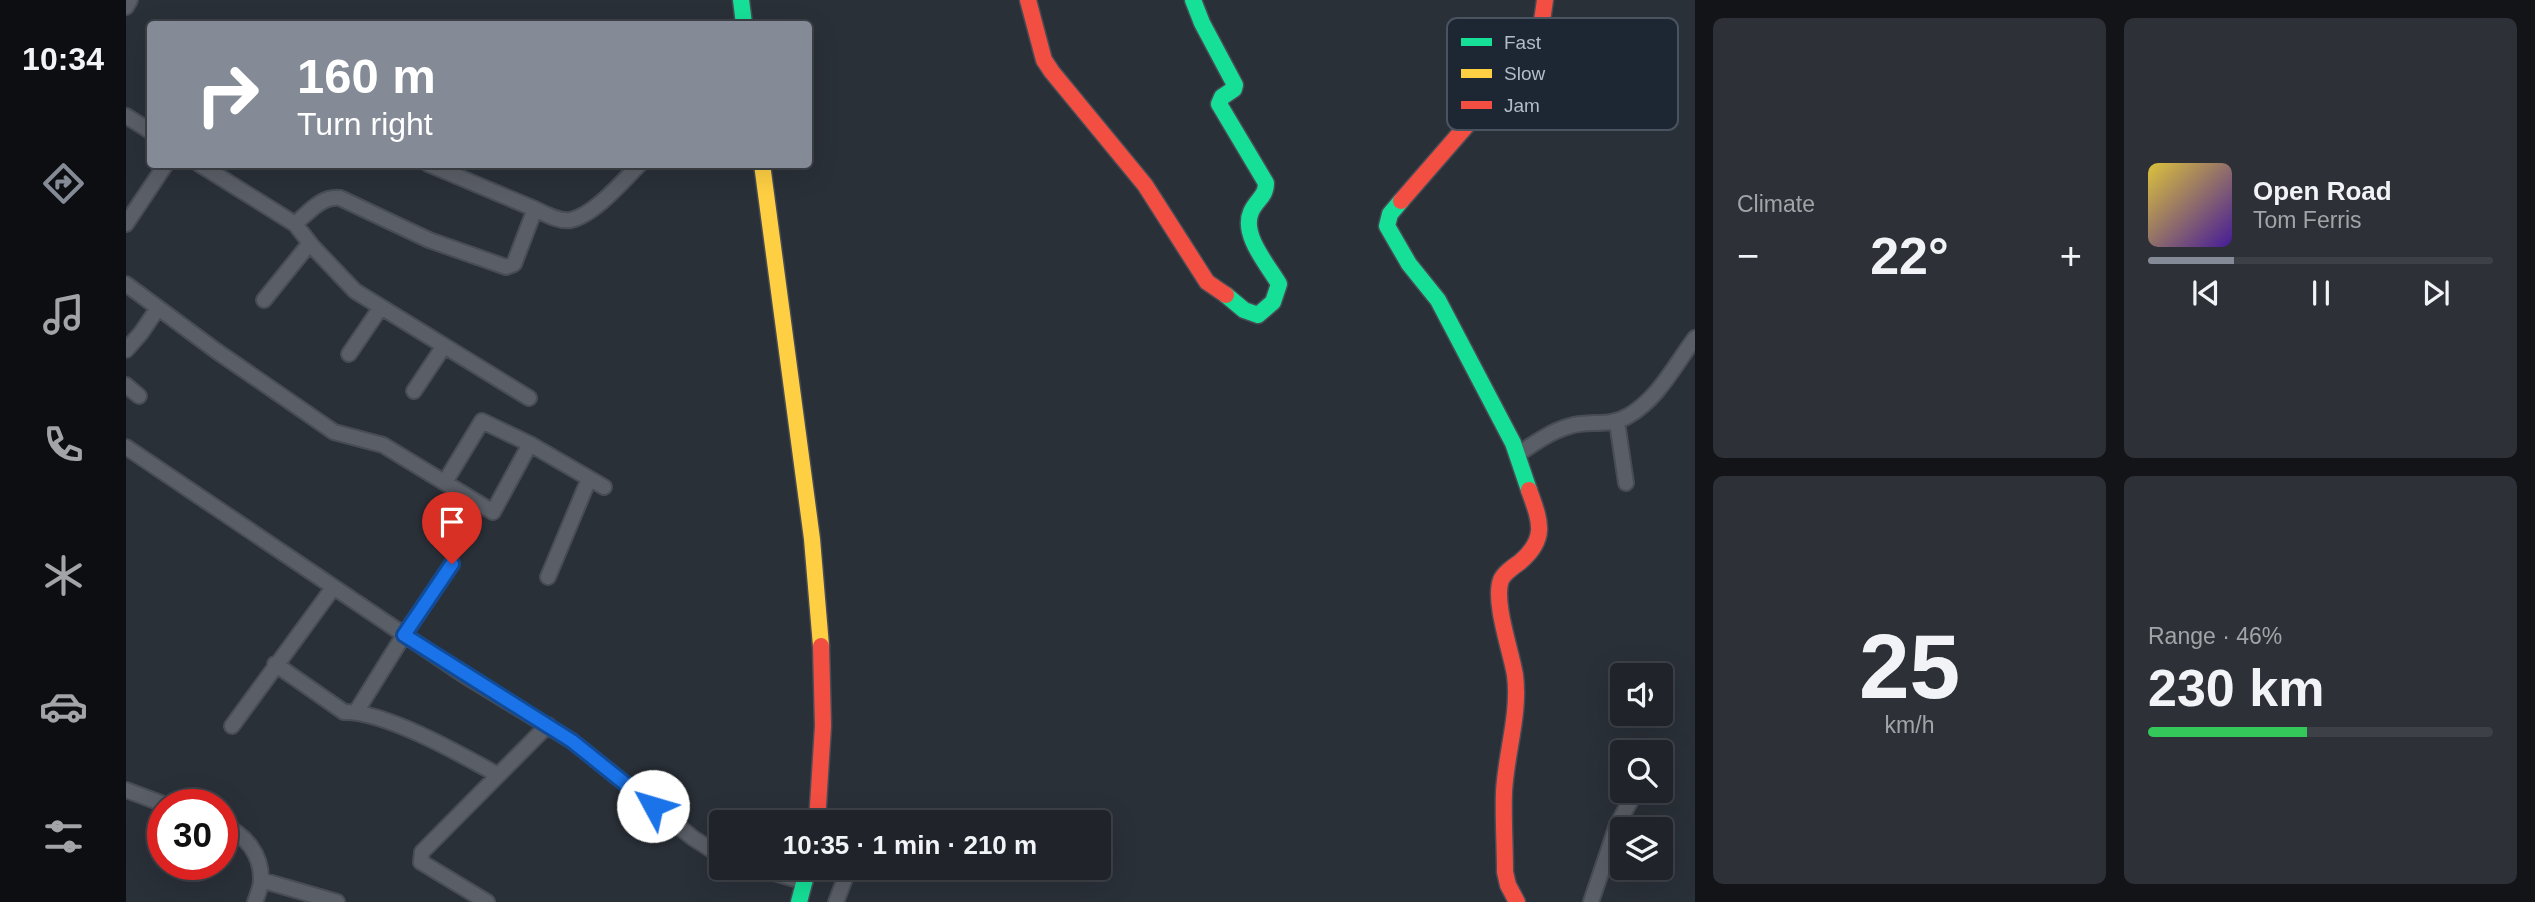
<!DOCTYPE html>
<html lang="en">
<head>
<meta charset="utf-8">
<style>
  :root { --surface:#20242a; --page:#2d3036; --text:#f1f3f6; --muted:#a2a4a8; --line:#3d4147; --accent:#848b96 }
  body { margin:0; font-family:Helvetica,sans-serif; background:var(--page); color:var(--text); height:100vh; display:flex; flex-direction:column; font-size:26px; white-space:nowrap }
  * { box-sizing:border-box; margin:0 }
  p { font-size:23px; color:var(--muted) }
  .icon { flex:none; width:38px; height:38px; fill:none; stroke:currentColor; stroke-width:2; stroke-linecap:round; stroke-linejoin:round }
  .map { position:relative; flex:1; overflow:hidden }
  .side { display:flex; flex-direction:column; gap:18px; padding:18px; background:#121417; width:840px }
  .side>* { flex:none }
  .guide { position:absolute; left:21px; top:21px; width:665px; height:147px; border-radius:7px; box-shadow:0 7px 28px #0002,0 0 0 2px var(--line); background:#848b96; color:#fff; overflow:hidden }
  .tools { position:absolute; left:1484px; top:663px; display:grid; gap:14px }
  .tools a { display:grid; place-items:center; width:63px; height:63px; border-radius:7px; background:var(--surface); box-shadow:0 7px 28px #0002,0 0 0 2px var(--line); font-size:35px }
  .speed { position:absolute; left:21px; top:789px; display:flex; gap:14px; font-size:35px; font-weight:700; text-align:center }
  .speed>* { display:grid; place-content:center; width:91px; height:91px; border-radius:50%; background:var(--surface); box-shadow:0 7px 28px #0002,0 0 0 2px var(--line); line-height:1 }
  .speed .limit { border:10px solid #d22; background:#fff; color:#111 }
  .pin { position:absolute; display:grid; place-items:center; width:60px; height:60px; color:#fff; margin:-72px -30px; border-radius:50% 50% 50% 0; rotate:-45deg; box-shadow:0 0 7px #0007 }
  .pin .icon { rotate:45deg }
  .me { position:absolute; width:77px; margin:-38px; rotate:309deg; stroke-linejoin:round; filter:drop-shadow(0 0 5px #0008) }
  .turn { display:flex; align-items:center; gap:24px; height:147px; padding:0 35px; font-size:32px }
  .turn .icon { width:91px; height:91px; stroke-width:2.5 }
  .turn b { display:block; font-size:49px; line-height:60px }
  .big { font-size:52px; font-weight:700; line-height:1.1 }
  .side .widget { flex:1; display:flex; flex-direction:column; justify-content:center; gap:10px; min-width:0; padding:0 24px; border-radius:10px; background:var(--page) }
  .side .dial { align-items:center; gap:0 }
  .dial b { font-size:91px; line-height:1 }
  .song { display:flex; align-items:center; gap:21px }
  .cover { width:84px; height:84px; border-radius:10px; background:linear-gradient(135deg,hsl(50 70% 55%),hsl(260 70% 35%)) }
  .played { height:7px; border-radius:4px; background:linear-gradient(90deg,var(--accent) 25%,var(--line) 25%) }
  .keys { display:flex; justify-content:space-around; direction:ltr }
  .heat { display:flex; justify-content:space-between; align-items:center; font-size:38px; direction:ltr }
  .charge { height:10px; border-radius:5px; background:linear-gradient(90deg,#34c759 46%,var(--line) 0) }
  .side .tiles { flex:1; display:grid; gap:18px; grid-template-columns:repeat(2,1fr) }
  .trip { position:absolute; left:583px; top:810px; width:402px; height:70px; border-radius:7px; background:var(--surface); box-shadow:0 7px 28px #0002,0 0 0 2px var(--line); font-weight:700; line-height:70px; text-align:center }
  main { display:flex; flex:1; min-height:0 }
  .tabs { display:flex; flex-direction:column; width:126px; justify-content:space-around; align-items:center; background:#0d0e11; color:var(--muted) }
  .tabs .icon { width:49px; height:49px }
  .tabs .selected { color:var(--accent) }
  .tabs b { font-size:32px; color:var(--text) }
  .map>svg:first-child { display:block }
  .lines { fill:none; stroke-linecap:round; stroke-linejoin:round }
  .street-casing { stroke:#484c55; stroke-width:18 }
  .fast-casing { stroke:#484c55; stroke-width:19 }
  .slow-casing { stroke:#484c55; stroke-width:19 }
  .jam-casing { stroke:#484c55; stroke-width:19 }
  .street { stroke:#5a5e66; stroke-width:14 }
  .fast { stroke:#16e098; stroke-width:16 }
  .slow { stroke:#ffcf43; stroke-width:16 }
  .jam { stroke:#f24e42; stroke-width:16 }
  .route-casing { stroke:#114b97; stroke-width:18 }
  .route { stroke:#1a73e8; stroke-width:12 }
  .key { fill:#1d2633; stroke:#4a5360; stroke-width:2 }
  .key-label { font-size:19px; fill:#b4bcc9 }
</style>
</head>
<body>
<main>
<nav class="tabs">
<b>10:34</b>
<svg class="icon selected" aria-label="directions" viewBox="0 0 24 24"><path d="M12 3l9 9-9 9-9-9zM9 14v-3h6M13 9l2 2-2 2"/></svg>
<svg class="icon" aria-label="music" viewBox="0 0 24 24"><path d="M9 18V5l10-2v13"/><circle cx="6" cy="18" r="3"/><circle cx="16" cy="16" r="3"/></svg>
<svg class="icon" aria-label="phone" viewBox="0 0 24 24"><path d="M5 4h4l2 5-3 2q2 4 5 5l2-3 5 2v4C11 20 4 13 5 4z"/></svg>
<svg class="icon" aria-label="climate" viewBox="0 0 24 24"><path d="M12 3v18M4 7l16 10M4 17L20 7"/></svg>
<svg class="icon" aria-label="car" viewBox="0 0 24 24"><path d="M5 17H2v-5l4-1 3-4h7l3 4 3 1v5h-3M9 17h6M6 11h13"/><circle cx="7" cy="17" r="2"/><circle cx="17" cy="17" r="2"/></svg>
<svg class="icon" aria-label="filters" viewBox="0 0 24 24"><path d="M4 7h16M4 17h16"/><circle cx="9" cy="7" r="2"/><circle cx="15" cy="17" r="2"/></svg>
</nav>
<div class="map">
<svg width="1569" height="902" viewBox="0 0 1569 902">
  <rect width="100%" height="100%" fill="#2a3038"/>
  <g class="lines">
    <defs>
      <path id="street" d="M0,7L4,0
        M0,116L24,131
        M73,164L169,224L187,247L229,291L403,398
        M409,209C419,214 433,222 445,220C468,215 497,181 514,164
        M0,224L40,164
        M169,224C183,212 195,196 214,198L303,240L380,267L388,264L409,209L302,164
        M0,284L89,350L208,432L257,445L367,512L404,444
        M138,300L184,243
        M0,350L15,333L32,308
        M223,354L255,307
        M0,385L13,396
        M288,391L318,346
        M1491,422L1500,483
        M0,447L338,675L446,741L567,838L595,856
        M1391,455C1407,444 1425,431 1444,426C1463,420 1484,427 1502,416C1532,399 1549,365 1569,338
        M319,482L356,421L404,444L478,487
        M422,577L463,479
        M149,664L218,712C259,711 336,755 372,775
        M230,712L278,635L326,564
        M106,726L207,588
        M0,790L40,805
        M96,825C119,834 136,854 135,881C135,887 131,896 129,902
        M631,868L679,882
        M135,880L211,902
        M361,902L295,862L296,852L422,725
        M710,902L723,868
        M1465,902L1491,825L1510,791"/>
      <path id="fast" d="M615,0L618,24
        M1067,0L1076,23L1109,85L1108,89L1096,97L1093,104L1140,183C1140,197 1130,200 1125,212C1115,235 1142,265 1153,284L1147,302L1132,315L1118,310L1100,295
        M1275,201L1264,214L1261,226L1283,264L1312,300L1387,443L1403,490
        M673,902L682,868"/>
      <path id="slow" d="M636,164L686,539L695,646"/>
      <path id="jam" d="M902,0L918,60L926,72L1019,185L1081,282L1100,295
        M1275,201L1401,56L1415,28L1419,0
        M691,822L697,726L695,646
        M1391,902L1382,885L1379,872C1379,845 1377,818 1378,792C1380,753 1394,714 1389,675C1385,651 1367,601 1375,580C1378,573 1387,567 1394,562C1422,538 1414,521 1403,490"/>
    </defs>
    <use href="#street" class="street-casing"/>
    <use href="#fast" class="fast-casing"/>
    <use href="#slow" class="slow-casing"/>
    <use href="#jam" class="jam-casing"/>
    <use href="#street" class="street"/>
    <use href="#fast" class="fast"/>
    <use href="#slow" class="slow"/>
    <use href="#jam" class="jam"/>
  </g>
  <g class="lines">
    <defs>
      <path id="route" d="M326,564L278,635L446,741L527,806"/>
    </defs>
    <use href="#route" class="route-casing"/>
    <use href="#route" class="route"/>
  </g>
  <rect x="1321" y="18" width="231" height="112" rx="10" class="key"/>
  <rect x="1335" y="38" width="31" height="8" fill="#16e098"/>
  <rect x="1335" y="69" width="31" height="9" fill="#ffcf43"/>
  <rect x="1335" y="101" width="31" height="8" fill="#f24e42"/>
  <g class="key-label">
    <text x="1378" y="49">Fast</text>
    <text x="1378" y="80">Slow</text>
    <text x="1378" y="112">Jam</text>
  </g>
</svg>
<div class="tools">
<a><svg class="icon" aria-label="sound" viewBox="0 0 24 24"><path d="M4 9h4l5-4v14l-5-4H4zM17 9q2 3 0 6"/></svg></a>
<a><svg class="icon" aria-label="search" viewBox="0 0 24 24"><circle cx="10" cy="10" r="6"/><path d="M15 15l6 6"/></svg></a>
<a><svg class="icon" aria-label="layers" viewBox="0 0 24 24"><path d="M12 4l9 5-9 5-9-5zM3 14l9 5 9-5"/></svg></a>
</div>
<div class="speed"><div class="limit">30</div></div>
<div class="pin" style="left:326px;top:564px;background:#d93025"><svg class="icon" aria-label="arrive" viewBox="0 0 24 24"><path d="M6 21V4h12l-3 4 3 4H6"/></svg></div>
<svg class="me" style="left:527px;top:806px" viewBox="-20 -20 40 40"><circle r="19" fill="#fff"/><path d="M0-13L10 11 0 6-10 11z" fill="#1a73e8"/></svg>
<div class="trip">10:35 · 1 min · 210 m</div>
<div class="guide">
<div class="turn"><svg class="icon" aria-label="right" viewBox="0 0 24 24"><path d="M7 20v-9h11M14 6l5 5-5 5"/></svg><div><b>160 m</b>Turn right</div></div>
</div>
</div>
<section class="side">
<div class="tiles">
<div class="widget"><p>Climate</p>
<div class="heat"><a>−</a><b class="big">22°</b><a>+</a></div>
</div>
<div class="widget">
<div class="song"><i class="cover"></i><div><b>Open Road</b><p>Tom Ferris</p></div></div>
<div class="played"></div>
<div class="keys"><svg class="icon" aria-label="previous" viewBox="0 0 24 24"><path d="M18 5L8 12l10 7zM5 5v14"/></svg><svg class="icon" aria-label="pause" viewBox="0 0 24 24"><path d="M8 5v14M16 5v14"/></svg><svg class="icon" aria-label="next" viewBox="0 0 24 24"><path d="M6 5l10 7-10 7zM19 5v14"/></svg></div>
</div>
<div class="widget dial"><b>25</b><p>km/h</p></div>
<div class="widget"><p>Range · 46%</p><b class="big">230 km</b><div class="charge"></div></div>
</div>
</section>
</main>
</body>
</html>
